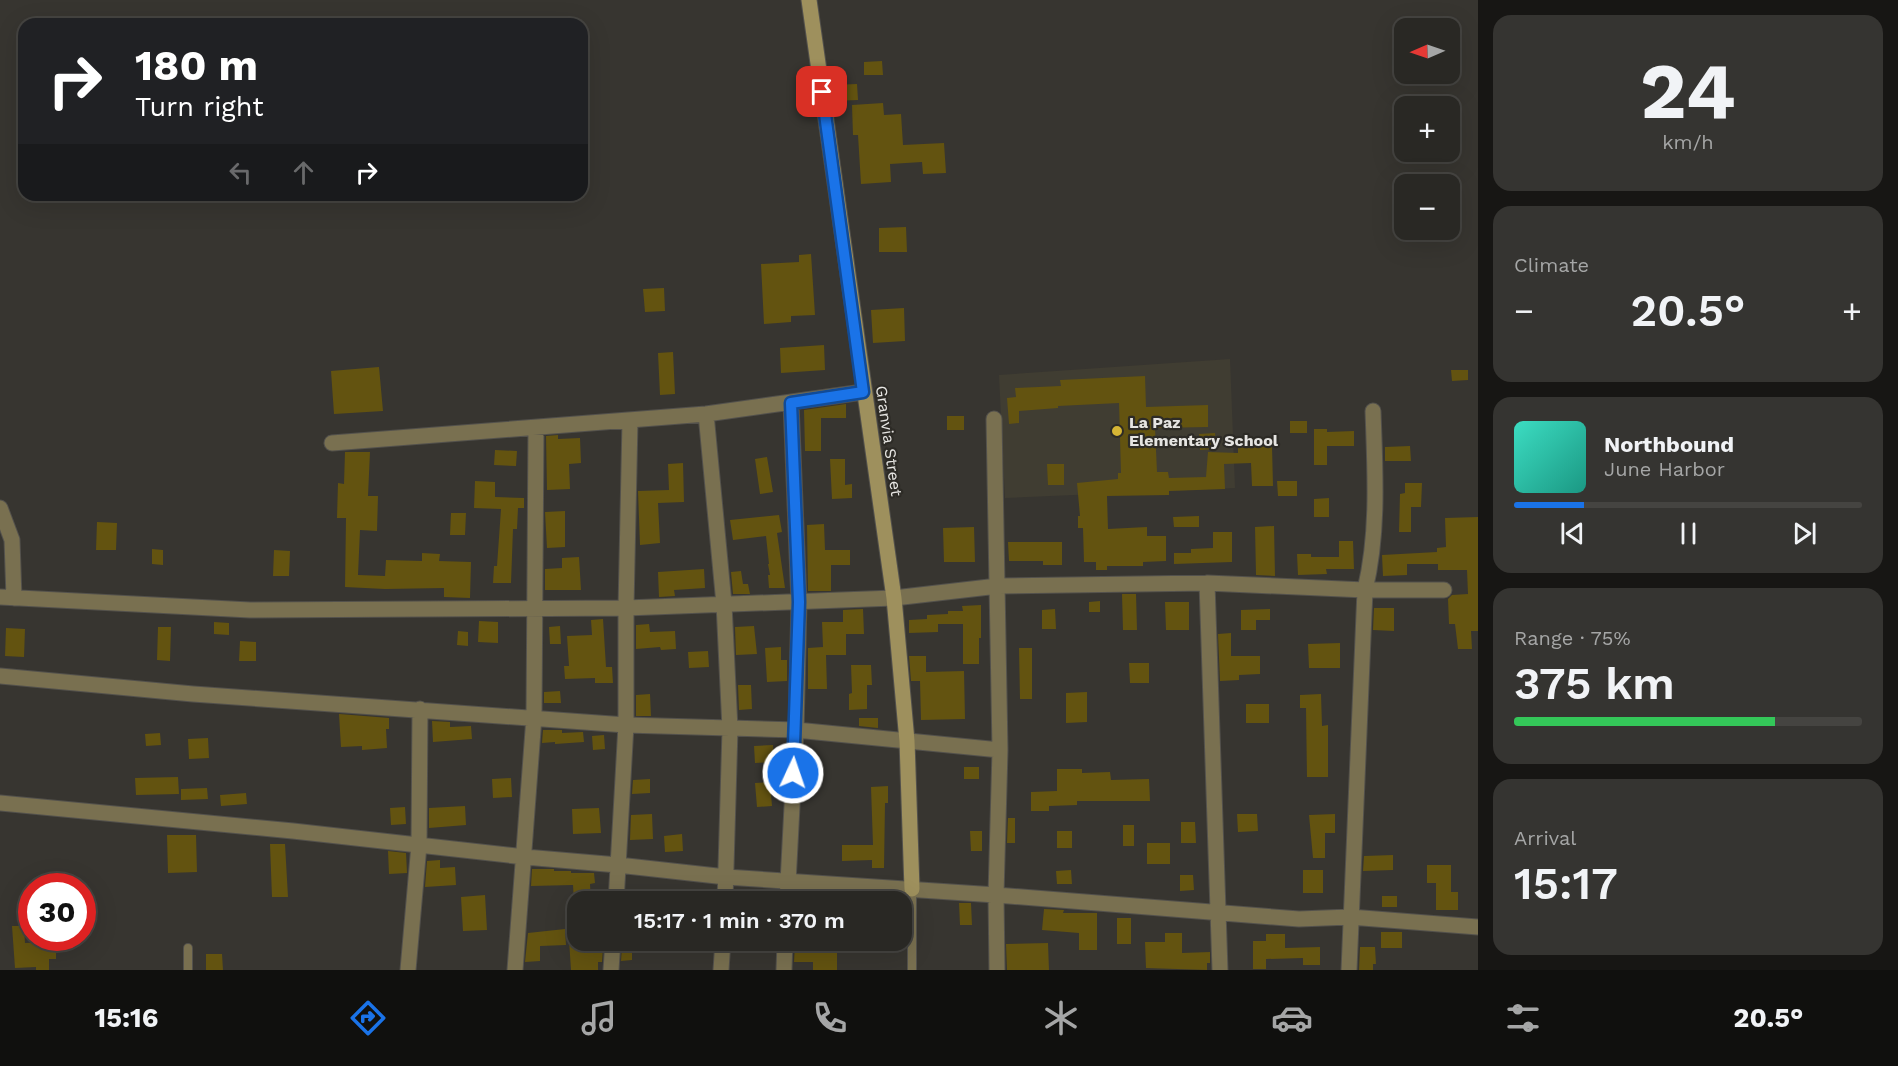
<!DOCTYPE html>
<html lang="en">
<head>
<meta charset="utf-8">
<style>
  :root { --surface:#292824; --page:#353431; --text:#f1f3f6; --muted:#a5a6a6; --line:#454441; --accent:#1a73e8 }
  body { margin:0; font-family:"Work Sans",sans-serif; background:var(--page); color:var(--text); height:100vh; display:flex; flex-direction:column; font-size:22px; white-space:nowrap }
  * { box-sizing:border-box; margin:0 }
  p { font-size:20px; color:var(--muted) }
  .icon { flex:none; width:33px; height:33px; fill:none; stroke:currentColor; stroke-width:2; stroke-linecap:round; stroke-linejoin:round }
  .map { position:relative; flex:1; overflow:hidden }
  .side { display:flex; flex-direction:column; gap:15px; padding:15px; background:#171614; width:420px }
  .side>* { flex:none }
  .guide { position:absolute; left:18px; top:18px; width:570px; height:183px; border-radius:18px; box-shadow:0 6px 24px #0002,0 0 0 2px var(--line); background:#202124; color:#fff; overflow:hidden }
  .needle { width:39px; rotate:268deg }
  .controls { position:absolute; left:1394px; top:18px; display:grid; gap:12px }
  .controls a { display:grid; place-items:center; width:66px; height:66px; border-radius:12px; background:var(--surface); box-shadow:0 6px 24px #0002,0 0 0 2px var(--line); font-size:30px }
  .speed { position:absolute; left:18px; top:873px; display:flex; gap:12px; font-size:30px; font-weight:700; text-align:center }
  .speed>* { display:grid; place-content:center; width:78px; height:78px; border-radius:50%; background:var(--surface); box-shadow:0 6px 24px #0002,0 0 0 2px var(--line); line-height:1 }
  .speed .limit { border:9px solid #d22; background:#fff; color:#111 }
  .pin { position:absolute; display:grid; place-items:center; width:51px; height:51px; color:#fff; margin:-26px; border-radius:12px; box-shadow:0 3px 9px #0006 }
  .me { position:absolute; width:66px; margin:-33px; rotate:3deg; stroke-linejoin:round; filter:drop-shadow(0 0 4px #0008) }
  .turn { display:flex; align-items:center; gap:21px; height:126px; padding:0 18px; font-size:27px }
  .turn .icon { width:78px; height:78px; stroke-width:2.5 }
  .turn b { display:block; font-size:42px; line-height:51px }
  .lanes { display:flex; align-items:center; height:57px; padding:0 18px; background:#0003; justify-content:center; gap:30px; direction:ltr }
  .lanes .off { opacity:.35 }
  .big { font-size:45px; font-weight:600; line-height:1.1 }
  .side .widget { flex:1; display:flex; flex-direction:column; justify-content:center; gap:9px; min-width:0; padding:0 21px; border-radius:18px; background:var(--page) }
  .side .dial { align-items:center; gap:0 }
  .dial b { font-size:78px; line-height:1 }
  .song { display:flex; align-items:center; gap:18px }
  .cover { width:72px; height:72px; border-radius:9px; background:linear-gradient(135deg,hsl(170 70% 55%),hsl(170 70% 35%)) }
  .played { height:6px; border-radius:3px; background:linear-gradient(90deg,var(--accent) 20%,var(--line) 20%) }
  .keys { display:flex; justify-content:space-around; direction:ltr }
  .heat { display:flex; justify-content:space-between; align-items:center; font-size:33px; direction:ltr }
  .charge { height:9px; border-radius:4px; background:linear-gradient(90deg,#34c759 75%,var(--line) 0) }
  .trip { position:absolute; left:567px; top:891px; width:345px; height:60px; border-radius:18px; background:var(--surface); box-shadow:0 6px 24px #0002,0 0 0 2px var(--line); font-weight:600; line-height:60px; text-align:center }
  .menu { display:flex; height:96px; justify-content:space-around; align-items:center; background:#10100e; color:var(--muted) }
  .menu .icon { width:42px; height:42px }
  .menu .on { color:var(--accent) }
  .menu b { font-size:27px; color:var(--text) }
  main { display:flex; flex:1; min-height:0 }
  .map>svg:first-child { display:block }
  .built { fill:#403d32 }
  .building { fill:#635310 }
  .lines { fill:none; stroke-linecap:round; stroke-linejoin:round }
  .lane-casing { stroke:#53514c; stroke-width:10 }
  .street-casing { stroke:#53514c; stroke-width:17 }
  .secondary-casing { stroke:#53514c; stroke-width:17 }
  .lane { stroke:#797050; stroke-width:8 }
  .street { stroke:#797050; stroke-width:15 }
  .secondary { stroke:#9e905d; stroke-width:15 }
  .route-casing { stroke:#114b97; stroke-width:15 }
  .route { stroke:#1a73e8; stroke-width:10 }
  .poi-dot { fill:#d5b535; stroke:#2d2b26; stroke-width:2 }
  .labels { text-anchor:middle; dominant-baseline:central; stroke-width:4.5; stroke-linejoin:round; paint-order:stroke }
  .poi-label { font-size:16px; font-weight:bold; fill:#e6e5e2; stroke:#2d2b26; text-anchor:start }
  .street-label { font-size:16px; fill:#e6e5e2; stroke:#2d2b26 }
</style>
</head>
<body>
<main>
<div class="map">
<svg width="1478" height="970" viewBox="0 0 1478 970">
  <rect width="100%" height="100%" fill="#373530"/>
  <path class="built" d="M1230,359L1235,488L1005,498L999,375Z"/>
  <path class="building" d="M882,61L883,75H864V62Z
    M857,84L858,100L833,101L832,85Z
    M883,103L884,115L901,114L903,145L944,143L946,173L923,174L922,162L890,164L891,182L861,184L858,135H853L852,105Z
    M906,227L907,252H879V228Z
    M811,254L815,315L791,316V322L764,324L761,264L799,262V255Z
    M664,288L665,311L645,312L643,289Z
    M904,308L905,341L873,343L871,310Z
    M824,345L825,370L781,373L780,348Z
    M673,352L675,394L660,395L658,353Z
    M379,367L383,411L334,414L331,371Z
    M1451,370H1468V380L1452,381Z
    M1145,376L1146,407L1208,405V427L1155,428L1157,472H1168L1169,478L1206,477L1208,452L1238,453V447L1272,446L1273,486H1252L1251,463L1224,464L1225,489L1169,491V495L1107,496L1108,529L1147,527V536H1166V561L1143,562V566H1107V570H1096V562H1084L1083,528H1078V516H1080L1077,483L1118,479V473H1121L1119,403L1058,406V408L1019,411V423L1009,424L1007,398L1016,397L1015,388L1061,386L1060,380Z
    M846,404V418H821V451H805L804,410Z
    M947,416H964V430H947Z
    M1290,421H1307V433H1290Z
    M1314,429H1327V432L1354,431V446H1327V465H1314Z
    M1215,433L1216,449L1200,450L1199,434Z
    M558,435V439L580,438L581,463L569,464L570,489L547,490L546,436Z
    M1410,446L1411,461H1385V447Z
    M495,450L517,451L516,466L494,465Z
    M345,452H370L368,496H378L377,531L360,530L358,575L385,576L386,560L422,561V553L440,554L439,561L471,562L470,598L444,597V588L385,589L345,587L346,518H337L338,483L344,484Z
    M767,457L773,492L760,494L755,459Z
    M830,459H845V485L852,484V498L832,499Z
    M683,463L684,502L658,503L660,543L640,545L638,491L669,490L668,464Z
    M1047,464H1064V485H1048Z
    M475,481L495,482V497L524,498V508H518L517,529H513L511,583H493L494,566H497L501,509L474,508Z
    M1277,481H1297V496H1278Z
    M1405,483H1422L1421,507H1411V532H1399L1400,494L1405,493Z
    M1329,498V517H1314V499Z
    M565,511V547L547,548L545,512Z
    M451,513H466L465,535H450Z
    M779,515L782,532L777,533L785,588H769L768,575H770L768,564H769L766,536L733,540L730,520Z
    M1199,516V527H1174L1173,517Z
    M1478,517V631H1471L1472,649H1458L1455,624H1449L1448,599L1452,595L1468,594L1467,570H1438V564H1407V575L1383,576L1382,555L1437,552V548L1446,547L1445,518Z
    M97,522L117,523L116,550H96Z
    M824,524L825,550H850V565H831V591H808L807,525Z
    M1274,526L1275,576L1256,575L1255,527Z
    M974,527L975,562H944L943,528Z
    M1213,532H1232V562L1174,564V553H1191V549L1213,548Z
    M1339,541H1353L1354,569H1326L1327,574L1298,575L1297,554H1311V557H1339Z
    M1008,542H1062V565H1043V561H1009Z
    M152,549L163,550V565L152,564Z
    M274,550L290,551L289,576H273Z
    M579,557L581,590H545V569L562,568V558Z
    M704,569L705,588L674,590L675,596L659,597L658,572Z
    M741,571L743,584H748L750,594H733L731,572Z
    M1122,594H1136L1137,630H1123Z
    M1100,601V612H1089V602Z
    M1165,602H1189V630H1166Z
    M981,605V638H979V664H963V624H938V632L909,633V620L927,619V615L948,614V611H963L962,606Z
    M1374,608H1394V631L1373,630Z
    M863,609L864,634H846V655H826L827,689H808V648L823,647L822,622H843V610Z
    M1055,609L1056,629H1042V610Z
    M1270,609V620H1256V630H1241V610Z
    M603,619L606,667H612L613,683H595V678L565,679L564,666H569L567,636L592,635L591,620Z
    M479,621L498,622V643L478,642Z
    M214,622L229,623V635L214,634Z
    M649,624L650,632L675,631L676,649L661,650L660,647L636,649V625Z
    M560,626L561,644H550L549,627Z
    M754,626L757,654L736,655L735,627Z
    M158,627H171L170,661L157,660Z
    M6,628L25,629L24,657L5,656Z
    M458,631L468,632V646L457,645Z
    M1231,633V656H1260V674L1239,675V680L1220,681L1218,634Z
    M240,641L256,642V661H239Z
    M1340,643V668H1309L1308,644Z
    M781,647V660H787V681L767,682L765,648Z
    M1019,648H1032V699H1020Z
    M708,651L709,667L689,668L688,652Z
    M909,656H926V672L964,671L965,719L921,720L920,681H911Z
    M1129,663H1149V683H1130Z
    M851,665H871L872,685H867V709L849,710V694L852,693Z
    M738,685H751L752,709L739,710Z
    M560,691L561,703H544V692Z
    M1087,692V722L1066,723V693Z
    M650,694L651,716H636V695Z
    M1321,694L1322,726L1328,725V777H1307L1306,708H1300V695Z
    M1246,704H1269V723H1246Z
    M339,714L389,718V729H386L387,748L362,750V746L341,747Z
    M859,718H878V728L859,726Z
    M432,721L450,722V727L471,726L472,739L433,742Z
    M543,730H562V733L583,732L584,742L555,744V742L542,743Z
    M160,733L161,745L146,746L145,734Z
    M604,735L605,749L593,750L592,736Z
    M208,738L209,758L189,759L188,739Z
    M773,745L774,762L755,763L754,746Z
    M964,767H979V779H964Z
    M1057,769H1082V773L1110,772L1111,780L1149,779L1150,801H1077V805L1049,806V811H1031V792L1057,791Z
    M178,777L179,794L136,795L135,778Z
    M511,778L512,797L493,798L492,779Z
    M650,779V793L632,794L633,780Z
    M770,782L772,806L757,807L755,783Z
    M888,786V803H885L884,868H872V860L842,861V845H873L871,787Z
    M207,788L208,799L181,800V789Z
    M246,793L247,804L221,806L220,795Z
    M465,806L466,825L429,828V808Z
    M405,807L406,824L391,825L390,808Z
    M599,808L601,833L573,834L572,809Z
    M652,814L653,839L630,840L631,815Z
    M1237,814H1257L1258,831L1238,832Z
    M1335,814V833H1325V858H1313L1309,815Z
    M1008,818H1015V843H1007Z
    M1181,822H1195L1196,843H1181Z
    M1123,825H1134V846H1123Z
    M970,831H982V851H971Z
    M1057,831H1072V848H1057Z
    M682,834L683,851L665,852L664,836Z
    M167,835H196L197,872L168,873Z
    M1147,843H1170V864H1147Z
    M270,844H285L288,897H272Z
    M388,851L406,853L407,873L389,874Z
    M1393,855V870L1363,871L1364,856Z
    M440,860V868L455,867L456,885L425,887L427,861Z
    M1427,865H1451V892H1458V910H1436V883H1427Z
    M532,869H554V871H571V873H594L595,883L590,884L591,902H574L573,885L531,886Z
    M1071,870L1072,884H1057L1056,871Z
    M1303,870H1323V893H1303Z
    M1180,875H1193L1194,890L1180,891Z
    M485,895L487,930L463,931L461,897Z
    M1382,896H1397V907H1382Z
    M959,903H971L972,925H960Z
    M1044,909L1064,910L1063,913H1097V950H1079V933L1042,930Z
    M1117,918H1131V944H1117Z
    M12,926H24L25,943L56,942V959H49V970H36V967L15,968Z
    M565,929L566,945L540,946V961L525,962L528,933Z
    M1381,932H1402V948H1381Z
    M1165,933H1182V953L1210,952V963H1207V970L1146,968L1145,942H1165Z
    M1266,934H1285V948L1320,947V965H1303V958L1266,959V969H1253V941H1266Z
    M569,940H594V948L603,947L602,962H598V970H571Z
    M810,940H837V970H813V962H794L795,945H811Z
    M1048,943L1049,970H1007L1006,944Z
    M632,945V960L621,961L622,946Z
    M1360,947H1375L1376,964H1373V970H1359Z
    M206,954H222L223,970H206Z"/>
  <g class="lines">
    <defs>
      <path id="lane" d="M912,889V970
        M188,970V948"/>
      <path id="street" d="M706,414L724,604L730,729L725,902
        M994,419L1000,750L996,895L997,970
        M332,443L706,414L863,392
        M0,508L12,540L14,598
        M1207,583L1220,970
        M0,597L250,610L626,608L894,598L998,586L1207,583L1365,590H1444
        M0,676L193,694L626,725L796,730L1000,750
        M0,803L293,831L525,857L618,865L726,877L996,895L1299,919L1350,917L1478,927
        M616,902L626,725V608L630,421
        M787,902L796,730L799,602L791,403
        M408,970L419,845L420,709
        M515,970L534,717L536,428
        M611,970L613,940
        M721,970L723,940
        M784,970L785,940
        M1349,970L1365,590C1379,532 1375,470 1373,411"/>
      <path id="secondary" d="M809,0L894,598L907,741L912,889"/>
    </defs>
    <use href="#lane" class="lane-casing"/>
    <use href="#street" class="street-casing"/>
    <use href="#secondary" class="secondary-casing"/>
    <use href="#lane" class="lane"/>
    <use href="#street" class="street"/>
    <use href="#secondary" class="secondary"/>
  </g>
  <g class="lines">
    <defs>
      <path id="route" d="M793,773L799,602L791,403L863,392L822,92"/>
    </defs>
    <use href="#route" class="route-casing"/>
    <use href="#route" class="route"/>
  </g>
  <circle class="poi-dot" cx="1117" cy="431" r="6"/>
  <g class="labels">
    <g class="poi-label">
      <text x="1129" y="422">La Paz<tspan x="1129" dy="18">Elementary School</tspan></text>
    </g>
    <g class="street-label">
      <text transform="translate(889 441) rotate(82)">Granvia Street</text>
    </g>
  </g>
</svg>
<div class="controls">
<a><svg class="needle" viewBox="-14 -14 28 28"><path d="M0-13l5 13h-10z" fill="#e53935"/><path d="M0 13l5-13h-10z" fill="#a5a6a6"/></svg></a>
<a>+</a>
<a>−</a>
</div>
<div class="speed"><div class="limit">30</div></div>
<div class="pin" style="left:822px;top:92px;background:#d93025"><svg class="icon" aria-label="arrive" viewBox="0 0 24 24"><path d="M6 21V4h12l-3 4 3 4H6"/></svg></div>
<svg class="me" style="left:793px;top:773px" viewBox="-20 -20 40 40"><circle r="17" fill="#1a73e8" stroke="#fff" stroke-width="3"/><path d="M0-11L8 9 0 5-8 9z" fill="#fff"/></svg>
<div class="trip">15:17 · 1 min · 370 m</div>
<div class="guide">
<div class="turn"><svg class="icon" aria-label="right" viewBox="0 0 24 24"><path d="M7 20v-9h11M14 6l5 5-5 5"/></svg><div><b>180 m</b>Turn right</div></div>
<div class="lanes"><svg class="icon off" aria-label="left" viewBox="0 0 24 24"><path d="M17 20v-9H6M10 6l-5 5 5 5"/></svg><svg class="icon off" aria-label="ahead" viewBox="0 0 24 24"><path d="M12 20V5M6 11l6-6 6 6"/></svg><svg class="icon" aria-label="right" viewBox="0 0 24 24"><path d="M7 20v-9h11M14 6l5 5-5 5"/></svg></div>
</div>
</div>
<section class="side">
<div class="widget dial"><b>24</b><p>km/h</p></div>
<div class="widget"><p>Climate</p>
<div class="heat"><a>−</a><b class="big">20.5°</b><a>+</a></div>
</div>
<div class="widget">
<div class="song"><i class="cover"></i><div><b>Northbound</b><p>June Harbor</p></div></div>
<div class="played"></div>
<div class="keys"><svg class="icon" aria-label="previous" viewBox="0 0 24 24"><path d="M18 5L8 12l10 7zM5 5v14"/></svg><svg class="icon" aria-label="pause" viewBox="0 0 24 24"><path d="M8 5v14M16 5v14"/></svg><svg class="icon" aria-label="next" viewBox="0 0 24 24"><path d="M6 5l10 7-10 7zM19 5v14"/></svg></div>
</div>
<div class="widget"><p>Range · 75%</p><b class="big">375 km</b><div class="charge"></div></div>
<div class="widget"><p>Arrival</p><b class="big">15:17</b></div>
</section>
</main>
<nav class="menu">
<b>15:16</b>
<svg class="icon on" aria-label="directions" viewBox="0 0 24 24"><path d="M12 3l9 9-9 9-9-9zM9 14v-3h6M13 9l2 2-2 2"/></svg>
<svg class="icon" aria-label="music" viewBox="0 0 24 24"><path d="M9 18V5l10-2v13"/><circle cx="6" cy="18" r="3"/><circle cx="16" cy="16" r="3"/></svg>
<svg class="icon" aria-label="phone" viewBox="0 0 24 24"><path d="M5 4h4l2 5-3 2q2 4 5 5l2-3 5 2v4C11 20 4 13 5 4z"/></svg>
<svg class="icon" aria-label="climate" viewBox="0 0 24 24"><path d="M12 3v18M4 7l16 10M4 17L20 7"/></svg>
<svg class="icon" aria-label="car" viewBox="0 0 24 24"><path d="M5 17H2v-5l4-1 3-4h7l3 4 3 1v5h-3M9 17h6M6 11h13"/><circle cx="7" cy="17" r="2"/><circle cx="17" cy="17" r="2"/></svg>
<svg class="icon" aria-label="filters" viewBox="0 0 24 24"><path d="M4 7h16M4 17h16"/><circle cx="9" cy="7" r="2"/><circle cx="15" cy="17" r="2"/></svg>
<b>20.5°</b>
</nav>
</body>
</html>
